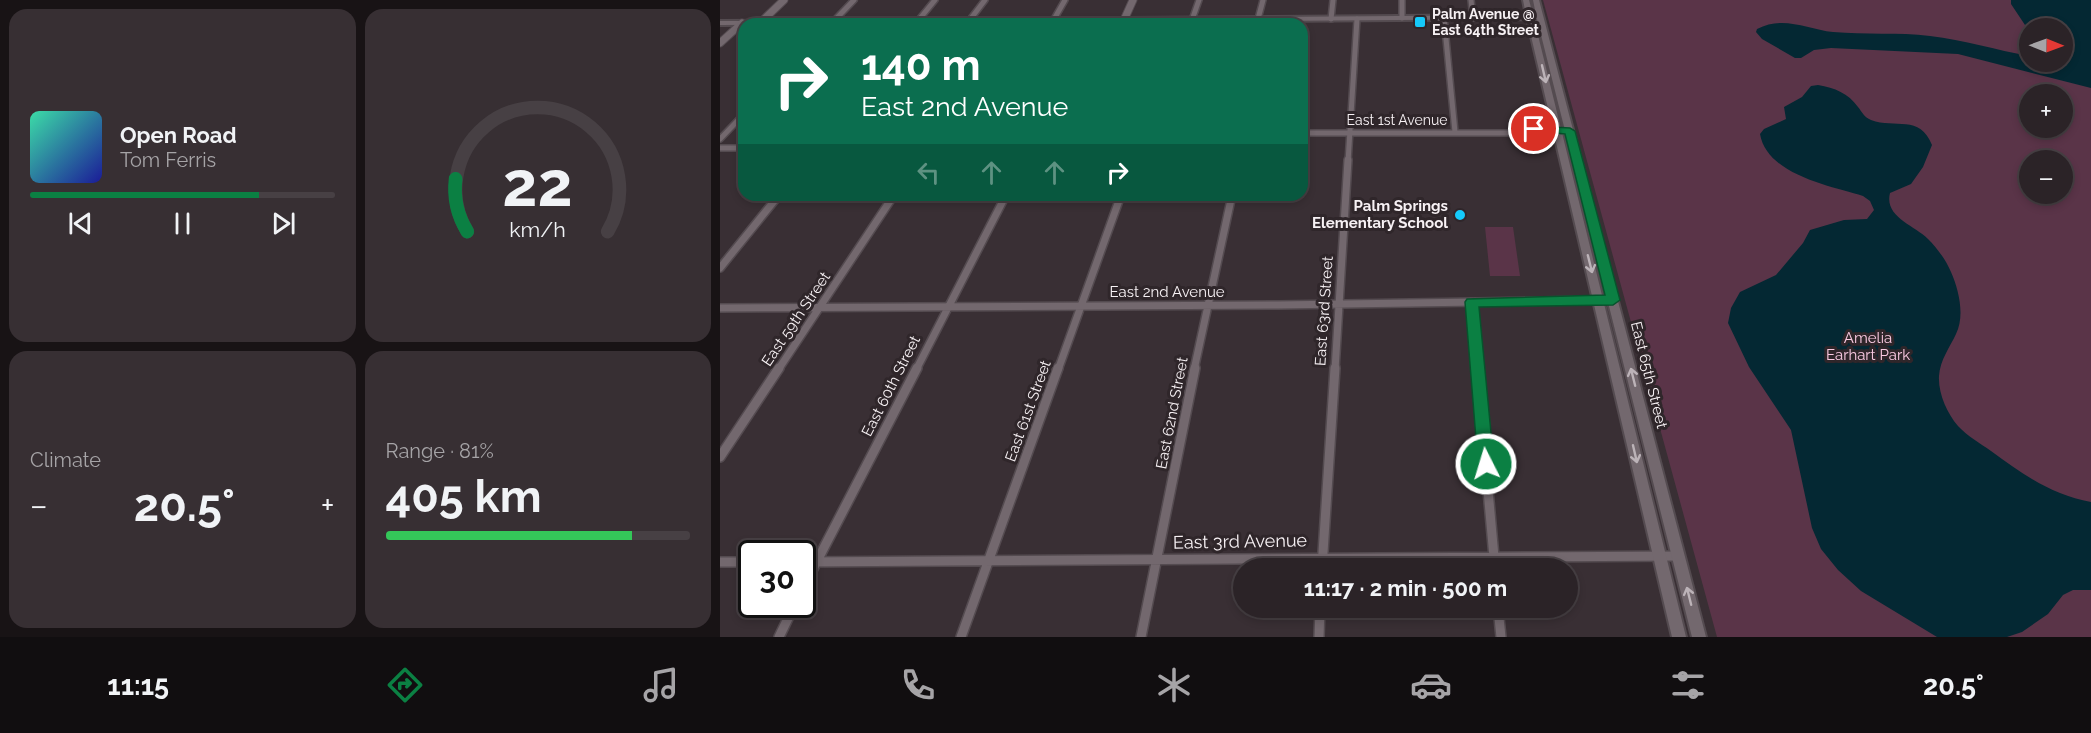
<!DOCTYPE html>
<html lang="en">
<head>
<meta charset="utf-8">
<style>
  :root { --surface:#2b2327; --page:#372f33; --text:#f1f3f6; --muted:#a6a4a7; --line:#474044; --accent:#0b8043 }
  body { margin:0; font-family:Raleway,sans-serif; background:var(--page); color:var(--text); height:100vh; display:flex; flex-direction:column; font-size:22px; white-space:nowrap }
  * { box-sizing:border-box; margin:0 }
  p { font-size:20px; color:var(--muted) }
  .icon { flex:none; width:33px; height:33px; fill:none; stroke:currentColor; stroke-width:2; stroke-linecap:round; stroke-linejoin:round }
  .map { position:relative; flex:1; overflow:hidden }
  .sheet { display:flex; flex-direction:column; gap:9px; padding:9px; background:#181315; width:720px }
  .sheet>* { flex:none }
  .banner { position:absolute; left:18px; top:18px; width:570px; height:183px; border-radius:18px; box-shadow:0 3px 9px #0003,0 0 0 2px var(--line); background:#0b6e4f; color:#fff; overflow:hidden }
  .needle { width:39px; rotate:91deg }
  .controls { position:absolute; left:1299px; top:18px; display:grid; gap:12px }
  .controls a { display:grid; place-items:center; width:54px; height:54px; border-radius:50%; background:var(--surface); box-shadow:0 3px 9px #0003,0 0 0 2px var(--line); font-size:30px }
  .speed { position:absolute; left:18px; top:540px; display:flex; gap:12px; font-size:30px; font-weight:700; text-align:center }
  .speed>* { display:grid; place-content:center; width:78px; height:78px; border-radius:50%; background:var(--surface); box-shadow:0 3px 9px #0003,0 0 0 2px var(--line); line-height:1 }
  .speed .limit { border:3px solid #111; border-radius:9px; background:#fff; color:#111 }
  .pin { position:absolute; display:grid; place-items:center; width:51px; height:51px; color:#fff; margin:-26px; border:3px solid #fff; border-radius:50%; box-shadow:0 2px 6px #0007 }
  .me { position:absolute; width:66px; margin:-33px; rotate:355deg; stroke-linejoin:round; filter:drop-shadow(0 0 4px #0008) }
  .turn { display:flex; align-items:center; gap:21px; height:126px; padding:0 24px; font-size:27px }
  .turn .icon { width:78px; height:78px; stroke-width:2.5 }
  .turn b { display:block; font-size:42px; line-height:51px }
  .lanes { display:flex; align-items:center; height:57px; padding:0 24px; background:#0003; justify-content:center; gap:30px; direction:ltr }
  .lanes .off { opacity:.35 }
  .big { font-size:45px; font-weight:700; line-height:1.1 }
  .sheet .tile { flex:1; display:flex; flex-direction:column; justify-content:center; gap:9px; min-width:0; padding:0 21px; border-radius:18px; background:var(--page) }
  .sheet .dial { align-items:center; gap:0 }
  .dial svg { height:156px; overflow:visible; fill:none; stroke:var(--line); stroke-width:7; stroke-linecap:round; text-anchor:middle }
  .dial text { fill:var(--text); stroke:none }
  .song { display:flex; align-items:center; gap:18px }
  .cover { width:72px; height:72px; border-radius:9px; background:linear-gradient(135deg,hsl(160 70% 55%),hsl(240 70% 35%)) }
  .played { height:6px; border-radius:3px; background:linear-gradient(90deg,var(--accent) 75%,var(--line) 75%) }
  .keys { display:flex; justify-content:space-around; direction:ltr }
  .heat { display:flex; justify-content:space-between; align-items:center; font-size:33px; direction:ltr }
  .charge { height:9px; border-radius:4px; background:linear-gradient(90deg,#34c759 81%,var(--line) 0) }
  .sheet .tiles { flex:1; display:grid; gap:9px; grid-template-columns:repeat(2,1fr) }
  .trip { position:absolute; left:513px; top:558px; width:345px; height:60px; border-radius:30px; background:var(--surface); box-shadow:0 3px 9px #0003,0 0 0 2px var(--line); font-weight:700; line-height:60px; text-align:center }
  .tabs { display:flex; height:96px; justify-content:space-around; align-items:center; background:#110e10; color:var(--muted) }
  .tabs .icon { width:42px; height:42px }
  .tabs .active { color:var(--accent) }
  .tabs b { font-size:27px; color:var(--text) }
  main { display:flex; flex:1; min-height:0 }
  .map>svg:first-child { display:block }
  .green { fill:#5a3448; fill-rule:evenodd }
  .water { fill:#042833 }
  .lines { fill:none; stroke-linecap:round; stroke-linejoin:round }
  .minor-far2-casing { stroke:#544b50; stroke-width:8 }
  .minor-far1-casing { stroke:#544b50; stroke-width:10 }
  .minor-casing { stroke:#544b50; stroke-width:12 }
  .tertiary-casing { stroke:#544b50; stroke-width:9 }
  .secondary-casing { stroke:#544b50; stroke-width:4 }
  .minor-far2 { stroke:#73686e; stroke-width:5 }
  .minor-far1 { stroke:#73686e; stroke-width:7 }
  .minor { stroke:#73686e; stroke-width:9 }
  .tertiary { stroke:#73686e; stroke-width:7 }
  .secondary { fill:#73686e; fill-rule:evenodd }
  .oneway { stroke:#bcb3b8 }
  .route { fill:#0b8043; stroke:#07532c; stroke-width:1.5 }
  .poi-dot { fill:#15cafb; stroke:#2f262a; stroke-width:2 }
  .labels { text-anchor:middle; dominant-baseline:central; stroke-width:6; stroke-linejoin:round; paint-order:stroke }
  .far-poi-label { font-size:14px; font-weight:bold; fill:#f7f1f4; stroke:#2f262a; text-anchor:start }
  .far-street-label { font-size:14px; fill:#f7f1f4; stroke:#2f262a }
  .poi-label { font-size:15px; font-weight:bold; fill:#f7f1f4; stroke:#2f262a; text-anchor:end }
  .street-label { font-size:15px; fill:#f7f1f4; stroke:#2f262a }
  .park-label { font-size:15px; fill:#facae2; stroke:#2f262a }
  .near-street-label { font-size:18px; fill:#f7f1f4; stroke:#2f262a }
</style>
</head>
<body>
<main>
<section class="sheet">
<div class="tiles">
<div class="tile">
<div class="song"><i class="cover"></i><div><b>Open Road</b><p>Tom Ferris</p></div></div>
<div class="played"></div>
<div class="keys"><svg class="icon" aria-label="previous" viewBox="0 0 24 24"><path d="M18 5L8 12l10 7zM5 5v14"/></svg><svg class="icon" aria-label="pause" viewBox="0 0 24 24"><path d="M8 5v14M16 5v14"/></svg><svg class="icon" aria-label="next" viewBox="0 0 24 24"><path d="M6 5l10 7-10 7zM19 5v14"/></svg></div>
</div>
<div class="tile dial"><svg viewBox="0 0 100 80">
<path d="M14 69A42 42 0 1 1 86 69"/>
<path d="M14 69A42 42 0 0 1 8 42" stroke="#0b8043"/>
<text x="50" y="56" font-size="32" font-weight="700">22</text>
<text x="50" y="72" font-size="11">km/h</text>
</svg></div>
<div class="tile"><p>Climate</p>
<div class="heat"><a>−</a><b class="big">20.5°</b><a>+</a></div>
</div>
<div class="tile"><p>Range · 81%</p><b class="big">405 km</b><div class="charge"></div></div>
</div>
</section>
<div class="map">
<svg width="1371" height="637" viewBox="0 0 1371 637">
  <rect width="100%" height="100%" fill="#392f34"/>
  <path class="green" d="M823,0H1371V637H997ZM1310,28H1342V62H1310ZM1310,94H1342V128H1310ZM1310,160H1342V194H1310Z
    M765,227H793L800,276H770Z"/>
  <path class="water" d="M1291,0H1371V88L1238,54L1111,48L1094,50L1081,58H1075L1042,39L1036,32L1037,29C1063,15 1087,29 1113,32C1145,35 1178,32 1210,36C1244,40 1276,50 1309,56L1310,62H1342V28H1310L1309,31L1291,4Z
    M1098,85C1115,88 1128,93 1138,107C1142,112 1144,117 1151,120C1175,129 1200,114 1212,145L1203,167L1191,184L1170,193C1164,217 1194,225 1208,239C1217,248 1226,260 1231,272C1239,290 1245,316 1236,334C1230,347 1220,360 1219,376C1218,393 1227,413 1238,426C1247,436 1260,443 1271,451C1302,474 1332,495 1371,502V590H1353L1343,595L1328,614L1302,632L1287,637H1217L1141,591L1118,570L1101,549L1092,528L1071,430L1029,367L1008,323L1011,308L1020,292L1056,275L1083,243L1090,230L1124,220L1147,219L1154,210L1150,201L1143,196C1111,186 1047,175 1040,134L1044,129L1066,119L1064,107L1082,97L1091,86Z"/>
  <g class="lines">
    <defs>
      <path id="minor-far2" d="M682,0V18
        M751,0L753,18
        M724,18L735,132
        M538,19L543,0
        M611,19L613,0
        M472,20L479,0
        M249,21L265,0
        M333,21L345,0
        M197,22L215,0
        M111,24L134,0
        M582,133H838L850,131
        M0,139L24,114
        M0,148H24
        M628,162L637,19"/>
      <path id="minor-far1" d="M0,268L59,195
        M751,302L757,370
        M0,308L558,305L893,300
        M58,370L174,195
        M196,370L286,195
        M338,370L401,195
        M474,370L512,195
        M615,370L628,160"/>
      <path id="minor" d="M757,368L775,568
        M0,457L59,368
        M0,562H32
        M82,562L959,556
        M602,568L615,368
        M82,590L197,368
        M778,608L781,637
        M59,637L75,604
        M241,637L338,368
        M421,637L475,368
        M599,637L600,608"/>
      <path id="tertiary" d="M404,20L413,0
        M40,23L64,0
        M0,43L22,23"/>
      <path id="secondary" d="M803,0H809L813,15H816L813,0H819L986,637H972L817,19H814L966,637H952L807,19L0,25V21L806,15Z"/>
    </defs>
    <use href="#minor-far2" class="minor-far2-casing"/>
    <use href="#minor-far1" class="minor-far1-casing"/>
    <use href="#minor" class="minor-casing"/>
    <use href="#tertiary" class="tertiary-casing"/>
    <use href="#secondary" class="secondary-casing"/>
    <use href="#minor-far2" class="minor-far2"/>
    <use href="#minor-far1" class="minor-far1"/>
    <use href="#minor" class="minor"/>
    <use href="#tertiary" class="tertiary"/>
    <use href="#secondary" class="secondary"/>
  </g>
  <defs><path id="oneway-shaft" d="M-6 0H5M1.5-3L5.5 0L1.5 3" fill="none" stroke-width="1.6" stroke-linecap="round" stroke-linejoin="round" transform="scale(1.5)"/></defs>
  <g class="oneway">
    <use href="#oneway-shaft" transform="translate(824 74) rotate(77)"/>
    <use href="#oneway-shaft" transform="translate(870 264) rotate(76)"/>
    <use href="#oneway-shaft" transform="translate(913 377) rotate(-104)"/>
    <use href="#oneway-shaft" transform="translate(915 454) rotate(77)"/>
    <use href="#oneway-shaft" transform="translate(969 596) rotate(-104)"/>
  </g>
  <path class="route" d="M814,126L850,128L855,131L900,300L893,305L759,307L774,464L771,468L766,471L760,468L758,464L745,302L747,299L885,295L845,134L811,131V127Z"/>
  <g class="poi-dot">
    <rect x="694" y="16" width="12" height="12" rx="3"/>
    <circle cx="740" cy="215" r="6"/>
  </g>
  <g class="labels">
    <g class="far-poi-label">
      <text x="712" y="14">Palm Avenue @<tspan x="712" dy="16">East 64th Street</tspan></text>
    </g>
    <g class="far-street-label">
      <text x="677" y="120">East 1st Avenue</text>
    </g>
    <g class="poi-label">
      <text x="728" y="206">Palm Springs<tspan x="728" dy="17">Elementary School</tspan></text>
    </g>
    <g class="street-label">
      <text x="447" y="292">East 2nd Avenue</text>
      <text transform="translate(604 311) rotate(-86)">East 63rd Street</text>
      <text transform="translate(76 319) rotate(-56)">East 59th Street</text>
      <text transform="translate(929 375) rotate(76)">East 65th Street</text>
      <text transform="translate(171 386) rotate(-63)">East 60th Street</text>
      <text transform="translate(308 411) rotate(-70)">East 61st Street</text>
      <text transform="translate(452 413) rotate(-79)">East 62nd Street</text>
    </g>
    <g class="park-label">
      <text x="1148" y="338">Amelia<tspan x="1148" dy="17">Earhart Park</tspan></text>
    </g>
    <g class="near-street-label">
      <text transform="translate(520 541) rotate(-1)">East 3rd Avenue</text>
    </g>
  </g>
</svg>
<div class="controls">
<a><svg class="needle" viewBox="-14 -14 28 28"><path d="M0-13l5 13h-10z" fill="#e53935"/><path d="M0 13l5-13h-10z" fill="#a6a4a7"/></svg></a>
<a>+</a>
<a>−</a>
</div>
<div class="speed"><div class="limit">30</div></div>
<div class="pin" style="left:814px;top:129px;background:#d93025"><svg class="icon" aria-label="arrive" viewBox="0 0 24 24"><path d="M6 21V4h12l-3 4 3 4H6"/></svg></div>
<svg class="me" style="left:766px;top:464px" viewBox="-20 -20 40 40"><circle r="17" fill="#0b8043" stroke="#fff" stroke-width="3"/><path d="M0-11L8 9 0 5-8 9z" fill="#fff"/></svg>
<div class="trip">11:17 · 2 min · 500 m</div>
<div class="banner">
<div class="turn"><svg class="icon" aria-label="right" viewBox="0 0 24 24"><path d="M7 20v-9h11M14 6l5 5-5 5"/></svg><div><b>140 m</b>East 2nd Avenue</div></div>
<div class="lanes"><svg class="icon off" aria-label="left" viewBox="0 0 24 24"><path d="M17 20v-9H6M10 6l-5 5 5 5"/></svg><svg class="icon off" aria-label="ahead" viewBox="0 0 24 24"><path d="M12 20V5M6 11l6-6 6 6"/></svg><svg class="icon off" aria-label="ahead" viewBox="0 0 24 24"><path d="M12 20V5M6 11l6-6 6 6"/></svg><svg class="icon" aria-label="right" viewBox="0 0 24 24"><path d="M7 20v-9h11M14 6l5 5-5 5"/></svg></div>
</div>
</div>
</main>
<nav class="tabs">
<b>11:15</b>
<svg class="icon active" aria-label="directions" viewBox="0 0 24 24"><path d="M12 3l9 9-9 9-9-9zM9 14v-3h6M13 9l2 2-2 2"/></svg>
<svg class="icon" aria-label="music" viewBox="0 0 24 24"><path d="M9 18V5l10-2v13"/><circle cx="6" cy="18" r="3"/><circle cx="16" cy="16" r="3"/></svg>
<svg class="icon" aria-label="phone" viewBox="0 0 24 24"><path d="M5 4h4l2 5-3 2q2 4 5 5l2-3 5 2v4C11 20 4 13 5 4z"/></svg>
<svg class="icon" aria-label="climate" viewBox="0 0 24 24"><path d="M12 3v18M4 7l16 10M4 17L20 7"/></svg>
<svg class="icon" aria-label="car" viewBox="0 0 24 24"><path d="M5 17H2v-5l4-1 3-4h7l3 4 3 1v5h-3M9 17h6M6 11h13"/><circle cx="7" cy="17" r="2"/><circle cx="17" cy="17" r="2"/></svg>
<svg class="icon" aria-label="filters" viewBox="0 0 24 24"><path d="M4 7h16M4 17h16"/><circle cx="9" cy="7" r="2"/><circle cx="15" cy="17" r="2"/></svg>
<b>20.5°</b>
</nav>
</body>
</html>
